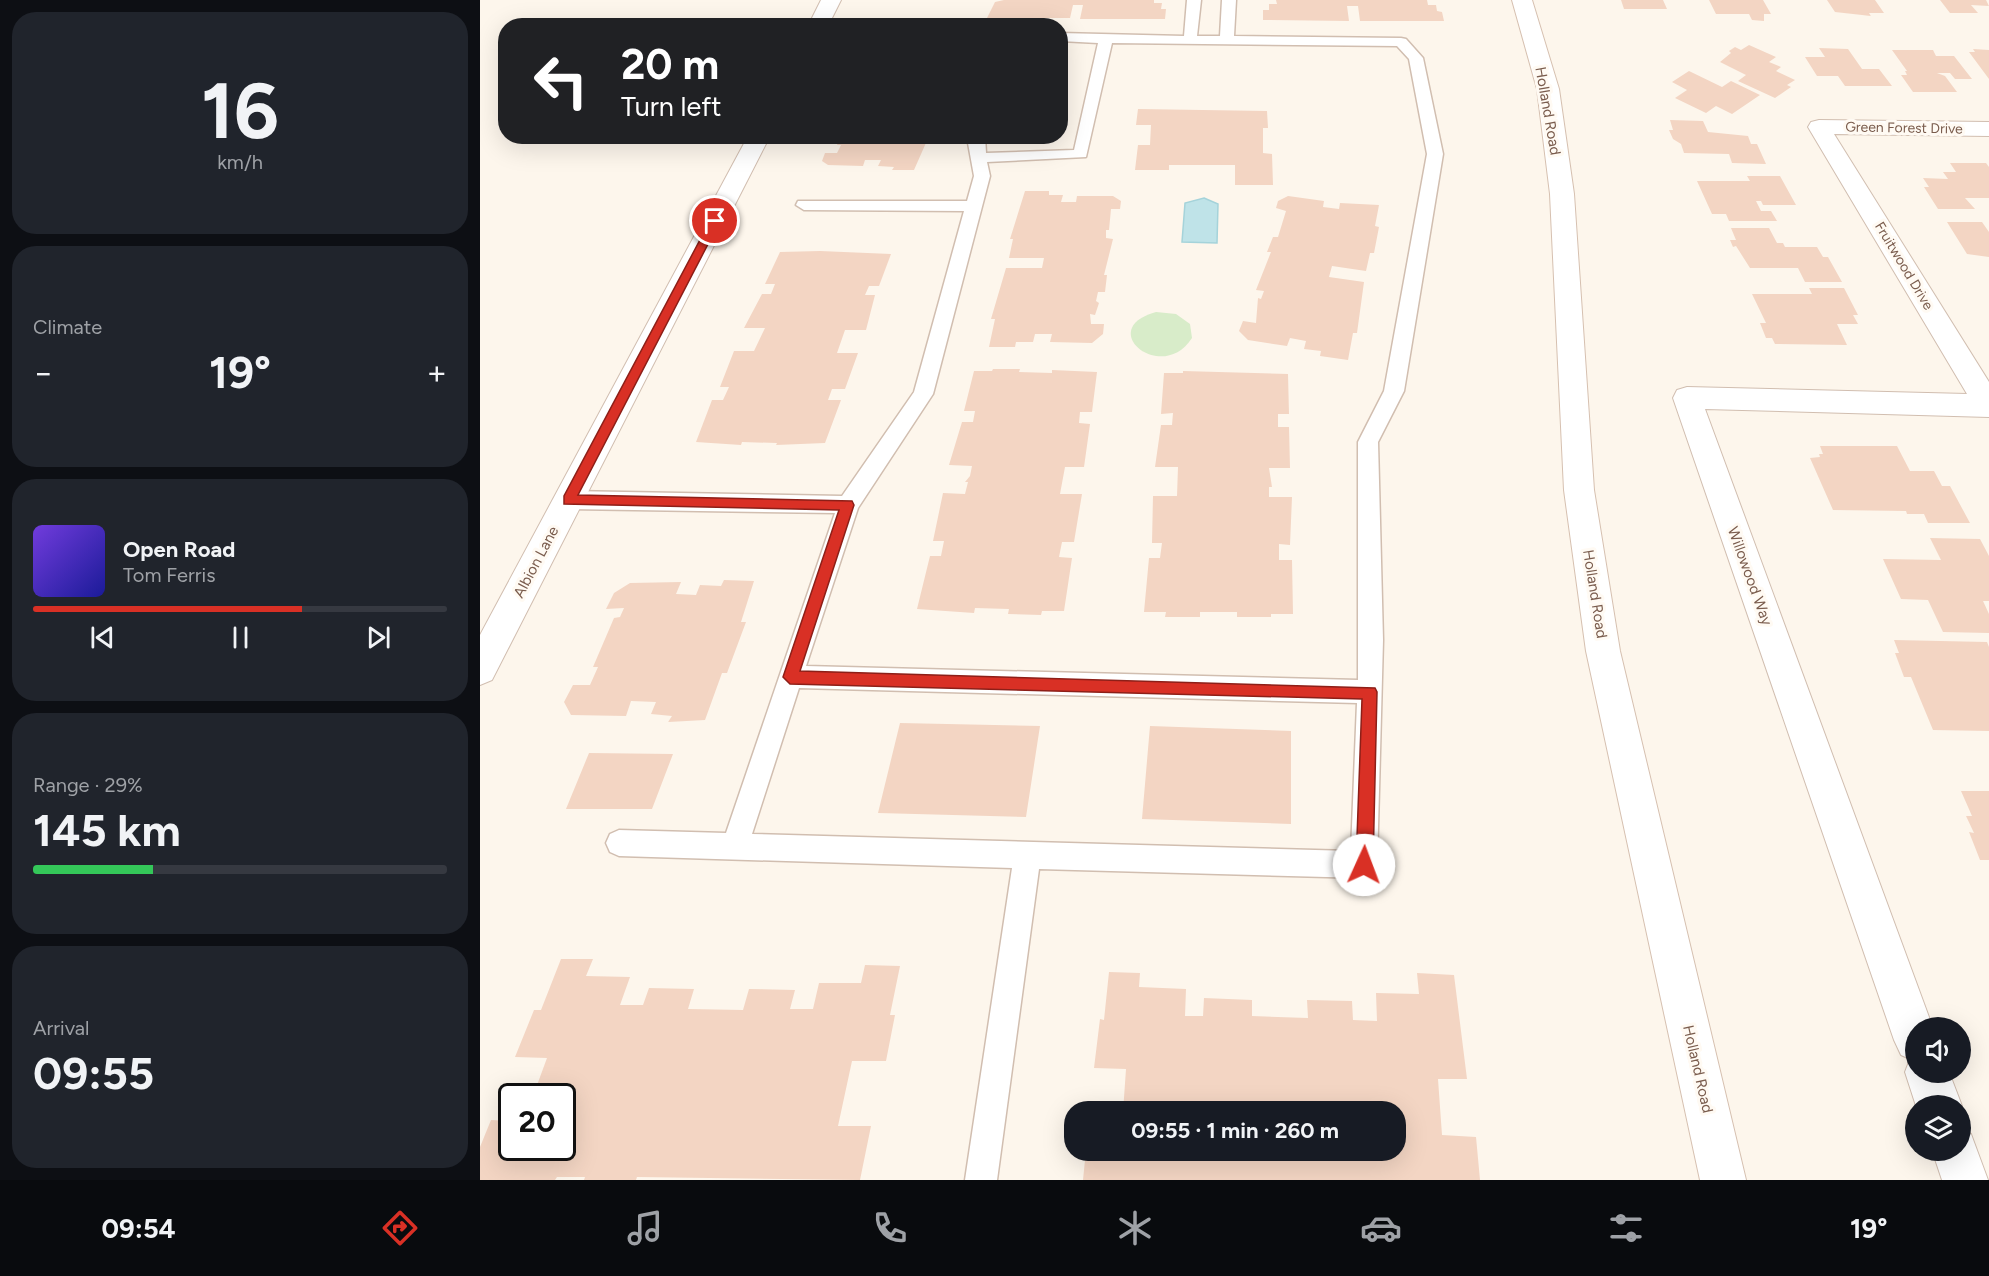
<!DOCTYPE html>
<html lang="en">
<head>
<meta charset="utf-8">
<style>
  :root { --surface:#171b24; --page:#20242c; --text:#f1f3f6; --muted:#9ea1a6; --line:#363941; --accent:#d93025 }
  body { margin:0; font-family:Figtree,sans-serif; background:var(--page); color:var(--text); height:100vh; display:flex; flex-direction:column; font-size:22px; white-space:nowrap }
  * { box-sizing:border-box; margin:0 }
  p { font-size:20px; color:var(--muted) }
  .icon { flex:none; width:33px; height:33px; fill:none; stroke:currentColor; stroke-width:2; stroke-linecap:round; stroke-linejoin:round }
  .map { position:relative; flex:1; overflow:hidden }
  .panel { display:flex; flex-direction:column; gap:12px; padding:12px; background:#0d0f14; width:480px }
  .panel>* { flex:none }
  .top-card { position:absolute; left:18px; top:18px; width:570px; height:126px; border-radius:24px; box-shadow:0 6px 24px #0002; background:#202124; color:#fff; overflow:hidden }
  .controls { position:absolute; left:1425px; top:1017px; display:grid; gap:12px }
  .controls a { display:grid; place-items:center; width:66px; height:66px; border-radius:50%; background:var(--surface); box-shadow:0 6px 24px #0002; font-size:30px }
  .speed { position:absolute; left:18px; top:1083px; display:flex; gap:12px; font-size:30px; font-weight:700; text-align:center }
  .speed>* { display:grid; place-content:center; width:78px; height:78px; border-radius:50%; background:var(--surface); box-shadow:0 6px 24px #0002; line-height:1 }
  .speed .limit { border:3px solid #111; border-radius:9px; background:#fff; color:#111 }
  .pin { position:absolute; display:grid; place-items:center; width:51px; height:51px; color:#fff; margin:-26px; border:3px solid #fff; border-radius:50%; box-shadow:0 2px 6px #0007 }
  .me { position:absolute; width:66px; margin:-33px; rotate:2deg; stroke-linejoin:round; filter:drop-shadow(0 0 4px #0008) }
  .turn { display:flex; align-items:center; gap:21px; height:126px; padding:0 24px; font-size:27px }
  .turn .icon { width:78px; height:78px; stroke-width:2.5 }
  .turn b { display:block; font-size:42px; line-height:51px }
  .big { font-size:45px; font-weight:700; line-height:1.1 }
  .panel .tile { flex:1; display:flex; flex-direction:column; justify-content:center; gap:9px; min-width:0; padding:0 21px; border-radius:24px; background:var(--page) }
  .panel .dial { align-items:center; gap:0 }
  .dial b { font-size:78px; line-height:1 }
  .song { display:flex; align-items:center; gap:18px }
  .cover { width:72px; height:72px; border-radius:9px; background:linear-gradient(135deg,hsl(260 70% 55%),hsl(240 70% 35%)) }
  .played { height:6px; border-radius:3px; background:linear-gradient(90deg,var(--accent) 65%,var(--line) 65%) }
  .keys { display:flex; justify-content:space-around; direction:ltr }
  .heat { display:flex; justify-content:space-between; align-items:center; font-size:33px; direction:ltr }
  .charge { height:9px; border-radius:4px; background:linear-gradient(90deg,#34c759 29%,var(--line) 0) }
  .trip { position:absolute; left:584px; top:1101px; width:342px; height:60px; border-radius:24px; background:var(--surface); box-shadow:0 6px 24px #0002; font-weight:700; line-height:60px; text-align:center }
  .tabs { display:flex; height:96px; justify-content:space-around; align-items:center; background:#090b0e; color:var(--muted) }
  .tabs .icon { width:42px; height:42px }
  .tabs .active { color:var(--accent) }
  .tabs b { font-size:27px; color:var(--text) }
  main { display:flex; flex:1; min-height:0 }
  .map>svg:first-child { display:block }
  .green { fill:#d8ecc9 }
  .water { fill:#bfe3e8; stroke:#a5d3da; stroke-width:1.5 }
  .building { fill:#f3d5c3 }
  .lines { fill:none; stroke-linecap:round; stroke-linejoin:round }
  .service-casing { stroke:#d1beb0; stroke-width:3 }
  .minor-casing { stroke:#d1beb0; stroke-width:2 }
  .tertiary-casing { stroke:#d1beb0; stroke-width:2 }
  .secondary-casing { stroke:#d6c0b0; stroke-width:2 }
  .service { fill:#fff; fill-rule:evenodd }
  .minor { fill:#fff; fill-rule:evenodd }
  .tertiary { fill:#fff; fill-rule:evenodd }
  .secondary { fill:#fff; fill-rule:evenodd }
  .route { fill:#d93025; stroke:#8d1f18; stroke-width:1.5 }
  .labels { text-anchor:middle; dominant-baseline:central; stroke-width:6; stroke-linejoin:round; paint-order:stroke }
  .far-street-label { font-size:14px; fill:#7a5c4d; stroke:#fffaf3 }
  .street-label { font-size:15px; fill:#7a5c4d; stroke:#fffaf3 }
</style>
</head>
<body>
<main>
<section class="panel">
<div class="tile dial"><b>16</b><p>km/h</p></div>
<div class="tile"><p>Climate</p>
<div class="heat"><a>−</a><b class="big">19°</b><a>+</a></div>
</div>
<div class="tile">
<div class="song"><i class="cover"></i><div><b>Open Road</b><p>Tom Ferris</p></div></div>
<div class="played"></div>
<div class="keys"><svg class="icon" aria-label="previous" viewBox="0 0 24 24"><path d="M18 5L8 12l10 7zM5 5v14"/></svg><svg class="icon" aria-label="pause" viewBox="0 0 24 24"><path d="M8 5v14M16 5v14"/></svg><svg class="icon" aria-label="next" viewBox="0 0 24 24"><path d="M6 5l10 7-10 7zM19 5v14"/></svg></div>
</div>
<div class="tile"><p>Range · 29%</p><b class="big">145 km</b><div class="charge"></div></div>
<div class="tile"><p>Arrival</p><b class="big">09:55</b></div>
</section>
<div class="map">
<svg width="1509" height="1180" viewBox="0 0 1509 1180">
  <rect width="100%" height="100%" fill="#fdf6ec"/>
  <path class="green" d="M676,312L696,314L710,324L712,338C682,385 614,329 676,312Z"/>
  <path class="water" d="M724,198L738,204L737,243L702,242L705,203Z"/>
  <path class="building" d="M524,0H674V3H682L681,9H686L685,19H600L603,5H593L590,18H507L515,2Z
    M796,0H947L948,5H956L957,11L962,12L964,21H880L878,6H867L869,21L783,20V10H789V4H797Z
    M1141,0H1183L1187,9H1144Z
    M1229,0H1283L1291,14H1284V21L1272,20L1269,14H1236Z
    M1347,0H1395L1404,13H1389L1391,16L1355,12Z
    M1460,0H1506L1509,6L1491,5L1498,13H1470Z
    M1269,45L1296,57L1289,62L1301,67L1296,71L1315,80L1307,85L1311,87L1295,98L1258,81L1266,75L1240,62L1251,53L1249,51L1255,47L1261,50Z
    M1339,48L1368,49L1382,69H1399L1412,86H1365L1358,76H1337L1325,57H1345Z
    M1493,49L1509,50V79L1489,52H1495Z
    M1412,50H1453L1456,56H1474L1492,79H1475L1470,73H1457L1465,76L1477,92H1433L1421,75H1427L1425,71H1427Z
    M1209,71L1242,87L1251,81L1280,95L1252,114L1236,106L1226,113L1195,98L1207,90L1192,82Z
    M658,109L787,111L788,128H783V153L792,154L793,185H755V165H689V170H655L658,145H670L671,125H656Z
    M1190,120L1223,121L1228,132L1268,136L1271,144H1277L1286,164L1252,163L1249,154L1204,153L1201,144L1193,139L1189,130H1193Z
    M360,136H449L434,170H412L414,167L398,166L401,160H385L383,166L348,165L342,161L345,153H357L361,145H357Z
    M1470,163H1506L1509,167V198H1485L1495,209H1458L1444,187H1449L1443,178L1468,179L1463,172H1476Z
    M1267,176H1300L1316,205H1283L1281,201H1276L1281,211H1291L1297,221H1249L1246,214H1232L1217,181H1270Z
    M545,191H569V195H583L581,202H596L597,196H633L641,201L640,209H631L629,230H626V238L633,239L624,275H627L625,292H618L616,301L619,303L615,315L610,314L611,324H624L623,334L612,343L570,342L572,334H555L553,342H536L535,347H509L515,319H511L526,268H562L564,258H529L533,239H530Z
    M808,196L844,201L843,207L859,209L860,203L899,205L895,226L899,227L894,253H890L886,271L852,266L849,277L884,282L877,333H873L868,360L840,356L841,351L824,349L826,341L810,338L807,346L768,340L759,331L763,321L776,323L778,298L781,299L784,291L776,290L791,252H787L793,237H798L806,211L796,208L798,201Z
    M1467,222H1502L1509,232V257L1487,254Z
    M1251,228H1289L1297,243H1303L1305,247H1337L1343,257H1348L1362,282H1325L1318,268H1270L1256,246L1253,247L1250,240H1256Z
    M340,251L411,254L399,286H389L385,295H395L386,330H365L357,353H378L365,389H352L348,400H361L345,443L296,445L297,443L262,442L261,445L216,442L232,400H243L249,387H240L254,351H274L285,328H264L282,294H291L295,284H285L300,252Z
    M1329,288H1364L1378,315H1373L1378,324H1357L1367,345L1295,344L1292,338H1286L1280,323H1286L1272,294H1332Z
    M513,369H540L539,372L572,373V370L617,372L612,412H600L599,423L610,424L604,467H585L580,494H602L594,542H582L579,557L592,558L584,611H562L561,615L528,614L529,609L495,608L494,613L437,609L450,556H461L464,541H453L463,493L485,494L488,482H485L490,476L492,466L469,465L482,422H493L495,411H484L494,371H512Z
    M703,371L808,374L809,414H798V427H809L810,468H789L792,487H789V497H812L810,545L799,544V560H812L813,614H791V617H757V612H720V617H685L686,612H664L669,558H680L682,543H672L673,496H697L698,467H675L681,425H692L693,413L681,414L684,373H703Z
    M1340,446H1417L1430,471H1454L1462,486H1470L1490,523H1448L1444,514H1427L1426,511L1353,510L1330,458L1340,457L1339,454H1343Z
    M1450,538L1500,539L1509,556V601H1503L1509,614V633L1463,632L1448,600L1421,599L1403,559L1461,560Z
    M244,580L274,581L261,622H266L247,673H242L225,720L188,722L192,716L171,714L176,702L151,701L146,716L91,715L84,702L93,685H110L118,667H113L134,618L140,617L144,608L126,609L134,593L150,583L201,582L196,594L216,595L220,585L241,586Z
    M1414,640L1507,642L1509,647V731L1453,730L1431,677H1424L1415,653H1419Z
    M420,723L560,726L546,817L398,813Z
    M670,726L811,731V824L662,819Z
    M109,753L193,754L172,809H86Z
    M1481,791H1509V860H1500L1489,832L1494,833L1486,816H1492Z
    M81,959H113L106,976L150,977L140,1005H163L169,988L214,989L208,1009L263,1010L269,989L315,990L310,1009H333L339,983H381L385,965L420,966L410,1015H415L406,1061H372L358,1126H391L380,1180L157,1177L156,1180H104L105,1177H77L75,1180H0V1147L11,1120L32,1121V1148H82V1096H53L67,1058L35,1057L54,1010H61Z
    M629,972L660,973L659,987L706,989L705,1016H723L724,998L772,1000V1016L828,1018L827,1000L872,1001L873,1020L897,1021L896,993L939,994L937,973L974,975L987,1079H958L962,1135L996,1137L1000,1180H603L606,1150H915V1112H643L646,1069L614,1068L620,1019L624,1020Z"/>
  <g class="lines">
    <defs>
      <path id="service" d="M707,0H721L717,36H740L742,0H756L754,36L921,38L926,39L943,58L963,154L924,391L898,442L903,640L897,865L894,875L884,878L559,869L517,1180H485L532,868L139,856L130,852L126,843L130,834L139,830L246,833L355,513L89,509L82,506L78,500L82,494L89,491L362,496L434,392L484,211L324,210L316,205L318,201H487L494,176L488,143L490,136H505L506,153L594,150L618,43L580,41V33L704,36ZM632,43L917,46L929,59L947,154L904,391L878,442V680L326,666L378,508L453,394L510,176L507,162L606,157ZM319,688L877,703L871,851L272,834Z"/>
      <path id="minor" d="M1339,120L1509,122V136L1354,134L1509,382V417L1225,409L1453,1028H1436V1072H1469L1482,1106L1480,1109V1106H1436L1425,1072L1430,1059L1421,1055L1414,1040L1193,398L1197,390L1207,387L1487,394L1328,127L1331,122Z
        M1480,1129L1491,1134L1508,1180H1462L1452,1150H1480Z"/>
      <path id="tertiary" d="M341,0H361L348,26H328Z
        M268,136H290L12,680L0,685V635Z"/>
      <path id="secondary" d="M1032,0H1052L1079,89L1094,194L1114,490L1140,651L1266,1180H1220L1106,651L1084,490L1070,194L1057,89Z"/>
    </defs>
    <use href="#service" class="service-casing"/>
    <use href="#minor" class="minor-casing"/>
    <use href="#tertiary" class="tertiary-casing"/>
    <use href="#secondary" class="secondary-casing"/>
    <use href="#service" class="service"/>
    <use href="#minor" class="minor"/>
    <use href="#tertiary" class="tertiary"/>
    <use href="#secondary" class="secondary"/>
  </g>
  <path class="route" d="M235,217L240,221L98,495L372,501L374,505L320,671L895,688L897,692L893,865L890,871L884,873L879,871L876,865L882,699L310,684L303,677L359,510L84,504V496L230,221Z"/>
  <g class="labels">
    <g class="far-street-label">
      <text transform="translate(1424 128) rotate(1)">Green Forest Drive</text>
      <text transform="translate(1424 266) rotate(59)">Fruitwood Drive</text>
    </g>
    <g class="street-label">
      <text transform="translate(1068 111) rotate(80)">Holland Road</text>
      <text transform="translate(56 562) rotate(-62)">Albion Lane</text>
      <text transform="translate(1270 576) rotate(70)">Willowood Way</text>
      <text transform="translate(1115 594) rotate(81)">Holland Road</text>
      <text transform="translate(1218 1069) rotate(77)">Holland Road</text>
    </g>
  </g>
</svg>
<div class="controls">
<a><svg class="icon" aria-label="sound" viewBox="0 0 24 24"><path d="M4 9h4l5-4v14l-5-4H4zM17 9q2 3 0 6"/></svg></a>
<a><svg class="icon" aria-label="layers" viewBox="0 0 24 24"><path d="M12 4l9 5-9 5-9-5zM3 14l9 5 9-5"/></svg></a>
</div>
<div class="speed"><div class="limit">20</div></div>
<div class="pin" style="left:235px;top:221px;background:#d93025"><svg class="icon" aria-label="arrive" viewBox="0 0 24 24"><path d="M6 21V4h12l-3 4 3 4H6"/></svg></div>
<svg class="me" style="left:884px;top:865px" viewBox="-20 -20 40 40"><circle r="19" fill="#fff"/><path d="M0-13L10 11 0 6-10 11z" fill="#d93025"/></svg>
<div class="trip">09:55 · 1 min · 260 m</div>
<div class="top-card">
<div class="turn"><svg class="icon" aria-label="left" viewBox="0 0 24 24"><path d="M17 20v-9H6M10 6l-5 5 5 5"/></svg><div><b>20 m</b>Turn left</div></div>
</div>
</div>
</main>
<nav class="tabs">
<b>09:54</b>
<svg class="icon active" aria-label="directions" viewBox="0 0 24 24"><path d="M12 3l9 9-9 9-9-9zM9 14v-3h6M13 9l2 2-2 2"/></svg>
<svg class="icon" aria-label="music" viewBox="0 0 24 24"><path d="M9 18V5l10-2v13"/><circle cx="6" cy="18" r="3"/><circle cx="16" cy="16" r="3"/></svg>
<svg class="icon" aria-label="phone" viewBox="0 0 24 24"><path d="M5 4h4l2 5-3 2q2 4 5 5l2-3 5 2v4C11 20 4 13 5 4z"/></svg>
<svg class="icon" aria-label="climate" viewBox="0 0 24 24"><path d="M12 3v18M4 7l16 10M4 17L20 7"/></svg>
<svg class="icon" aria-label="car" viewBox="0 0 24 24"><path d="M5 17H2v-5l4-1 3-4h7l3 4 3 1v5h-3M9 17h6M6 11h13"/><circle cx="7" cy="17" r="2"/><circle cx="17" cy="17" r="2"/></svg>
<svg class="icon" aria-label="filters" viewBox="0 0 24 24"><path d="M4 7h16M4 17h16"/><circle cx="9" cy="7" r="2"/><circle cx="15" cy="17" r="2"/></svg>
<b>19°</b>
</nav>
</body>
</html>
